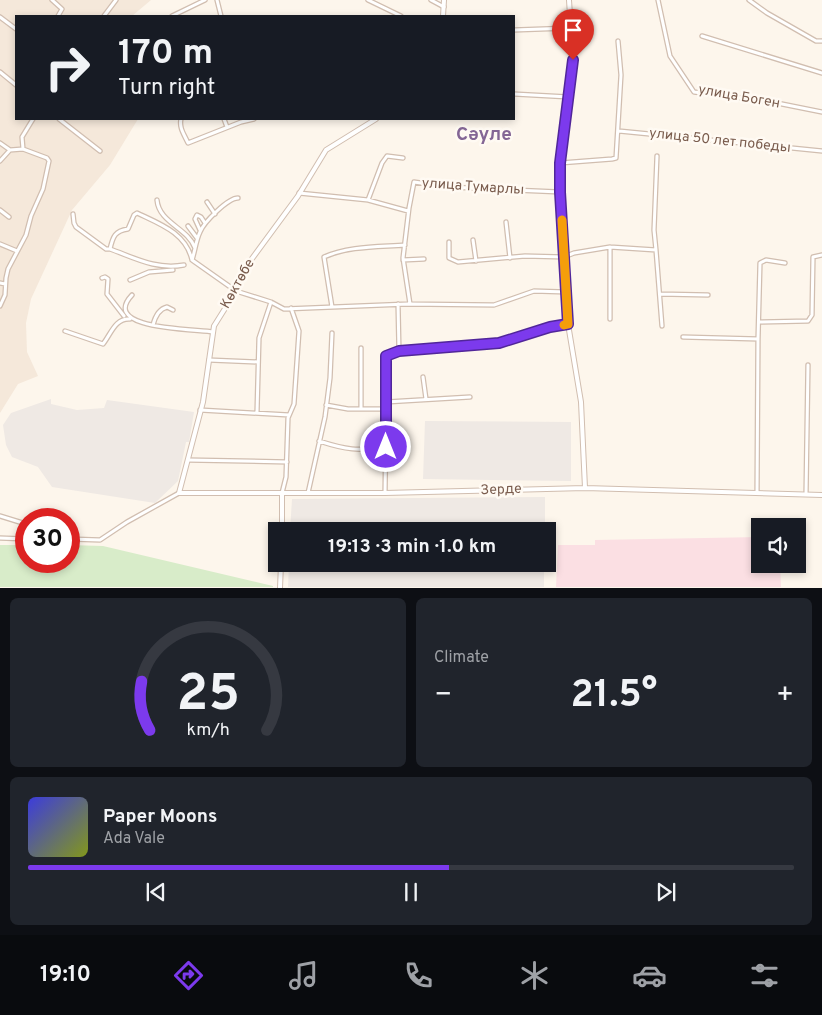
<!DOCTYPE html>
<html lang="en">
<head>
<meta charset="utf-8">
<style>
  :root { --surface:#171b24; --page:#20242c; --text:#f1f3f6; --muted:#9ea1a6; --line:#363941; --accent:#7c3aed }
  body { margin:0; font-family:Overpass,sans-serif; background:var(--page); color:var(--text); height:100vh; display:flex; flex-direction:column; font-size:19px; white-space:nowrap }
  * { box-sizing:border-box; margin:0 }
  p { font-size:16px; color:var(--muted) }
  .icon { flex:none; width:28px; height:28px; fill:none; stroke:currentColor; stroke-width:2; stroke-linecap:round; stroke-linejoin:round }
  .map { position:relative; height:588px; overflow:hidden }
  .sheet { display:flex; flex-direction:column; gap:10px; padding:10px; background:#0d0f14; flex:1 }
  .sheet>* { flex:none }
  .guide { position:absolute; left:15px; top:15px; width:500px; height:105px; border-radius:0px; box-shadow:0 2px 8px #0003; background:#171b24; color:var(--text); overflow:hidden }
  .fabs { position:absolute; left:751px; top:518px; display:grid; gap:10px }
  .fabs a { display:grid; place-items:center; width:55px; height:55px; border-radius:0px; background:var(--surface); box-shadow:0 2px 8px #0003; font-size:25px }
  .speed { position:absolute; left:15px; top:508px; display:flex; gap:10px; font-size:25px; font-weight:700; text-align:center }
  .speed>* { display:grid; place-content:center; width:65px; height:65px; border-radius:50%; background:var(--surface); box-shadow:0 2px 8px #0003; line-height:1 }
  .speed .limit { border:8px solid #d22; background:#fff; color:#111 }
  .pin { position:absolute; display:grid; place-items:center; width:42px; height:42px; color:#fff; margin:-51px -21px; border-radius:50% 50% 50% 0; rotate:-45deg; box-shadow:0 0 5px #0007 }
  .pin .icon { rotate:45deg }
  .me { position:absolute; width:55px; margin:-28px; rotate:0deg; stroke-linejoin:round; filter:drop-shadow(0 0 4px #0008) }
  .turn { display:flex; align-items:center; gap:18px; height:105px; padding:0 20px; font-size:22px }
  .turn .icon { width:65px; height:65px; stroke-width:2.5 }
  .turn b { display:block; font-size:35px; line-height:42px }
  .big { font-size:38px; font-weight:700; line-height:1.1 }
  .sheet .tile { flex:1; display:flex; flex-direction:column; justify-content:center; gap:8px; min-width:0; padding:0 18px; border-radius:8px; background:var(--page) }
  .sheet .dial { align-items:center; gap:0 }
  .dial svg { height:130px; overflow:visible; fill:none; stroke:var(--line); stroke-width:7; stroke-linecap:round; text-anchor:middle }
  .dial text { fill:var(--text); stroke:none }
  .song { display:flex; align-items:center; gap:15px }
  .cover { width:60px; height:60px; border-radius:8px; background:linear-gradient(135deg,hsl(240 70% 55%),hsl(70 70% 35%)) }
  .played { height:5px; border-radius:2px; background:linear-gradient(90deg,var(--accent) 55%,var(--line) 55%) }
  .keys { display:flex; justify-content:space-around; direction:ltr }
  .heat { display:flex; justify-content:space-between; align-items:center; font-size:28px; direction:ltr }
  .sheet .tiles { flex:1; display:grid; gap:10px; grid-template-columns:1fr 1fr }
  .tile:last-child { grid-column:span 2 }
  .trip { position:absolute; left:268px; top:522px; width:288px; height:50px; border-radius:0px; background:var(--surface); box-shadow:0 2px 8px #0003; font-weight:700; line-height:50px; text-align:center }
  .dock { display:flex; height:80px; justify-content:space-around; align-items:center; background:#090b0e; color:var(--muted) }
  .dock .icon { width:35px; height:35px }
  .dock .active { color:var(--accent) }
  .dock b { font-size:22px; color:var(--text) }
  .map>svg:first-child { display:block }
  .residential { fill:#f5e8da }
  .industrial { fill:#efe9e4 }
  .medical { fill:#fbdfe3 }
  .green { fill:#d8ecc9 }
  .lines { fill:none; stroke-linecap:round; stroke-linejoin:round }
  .minor-casing { stroke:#d1beb0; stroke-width:5.5 }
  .tertiary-casing { stroke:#d1beb0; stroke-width:6 }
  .minor { stroke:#fff; stroke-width:3 }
  .tertiary { stroke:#fff; stroke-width:4 }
  .route-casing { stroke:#51269a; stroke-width:12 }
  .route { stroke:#7c3aed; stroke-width:9 }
  .slow { stroke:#f59e0b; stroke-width:9 }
  .labels { text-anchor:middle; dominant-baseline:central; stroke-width:5; stroke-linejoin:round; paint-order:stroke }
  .street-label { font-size:14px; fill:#7a5c4d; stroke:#fffaf3 }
  .district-label { font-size:19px; font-weight:bold; fill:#846695; stroke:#fffaf3 }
</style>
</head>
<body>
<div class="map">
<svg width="822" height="588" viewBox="0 0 822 588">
  <rect width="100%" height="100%" fill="#fdf6ec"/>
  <path class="residential" d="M0,0H151L132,16H16V119H138L110,165L72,210L31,299L26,323L27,352L38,376L18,384L0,413Z"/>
  <path class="industrial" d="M51,399V404L77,410L104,408L107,400L194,412L189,442H186L178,481L155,503L52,487L38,467L12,457L6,445L3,425L11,413Z
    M425,421L571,422V481L423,479Z
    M545,497V531H290L292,499Z
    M289,564H544V587H288Z"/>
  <path class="medical" d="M760,537V564H780L781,587H556L558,545H595V540Z"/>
  <path class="green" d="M0,545H26V561H69V545L103,546L273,586V587H0Z"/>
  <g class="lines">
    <defs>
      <path id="minor" d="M52,0L62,9L58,16
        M217,0L221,16
        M368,0L401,16
        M431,0L444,7
        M658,0L670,56L694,92L772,102L822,112
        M749,0L767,13L816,41H822
        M104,16L116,0
        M172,16L205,0
        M0,17L16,29
        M514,30L570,28
        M702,36L822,73
        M0,72L16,85
        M514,94L569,97
        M59,119L100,151
        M181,119C179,128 184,134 188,143L241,122L254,119
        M224,119L227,127
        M619,131L822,151
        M0,143L10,150
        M23,149L22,137L33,119
        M0,161L10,150
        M560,163L612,159L616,158L621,75L618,41
        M299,193L368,200L408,211
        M157,200C159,223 188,228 195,248
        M368,200L382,163L387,156L403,158
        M207,202L215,214
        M0,210L9,217
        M73,214L74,223L76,227L106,249H110C135,258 156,270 184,265
        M506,222L510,258
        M188,226L197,238
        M200,230L195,219L197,215L201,217L205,223
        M473,240L476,261
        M449,242V258L458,262L525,256L564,257L574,253L610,247
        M0,244L17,251
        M110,249C113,236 115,231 128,229L134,215L137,213C160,224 186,233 192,260L236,291L271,302L284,309L408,304L494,305L534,291L566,292
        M656,250L654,230L657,156
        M192,260C195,251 196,240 200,232C204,222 228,198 238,198
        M403,260L424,259
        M102,278L105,277L108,279L107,294L124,316
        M130,280L149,272L173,270
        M0,283L5,284
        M660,294L708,295
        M132,295C99,330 196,329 213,332
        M398,304L399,351
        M410,304L403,258L409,208L414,182L448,187L560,192
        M0,306L5,295L6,278L8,269L26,235L31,216L43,189L49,161L47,158L23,149L10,150
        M332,307L324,257C348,246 378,247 405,245
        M610,319V247L656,250L662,326
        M759,322L808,321L812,315L813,257L822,255
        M153,325C155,317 159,309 167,307L173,310
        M65,331L103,344C111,334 115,318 130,319
        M683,337L758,339
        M361,348V409
        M209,360L258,362
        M423,377L426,399
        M386,402L470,397
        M326,405L348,409H386
        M200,410L289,415
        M257,412L259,338L271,302
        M319,441C347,450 357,451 385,447
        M188,460L287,462
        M282,493L286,477L288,418L294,404L299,331L291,308
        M308,493L325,417L330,378L332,333
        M385,493L387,356L399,351L499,343L550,327L568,324
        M757,493L758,339L760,263L766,260L785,263
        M806,494L808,365
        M0,516L26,524
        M0,538L26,539
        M69,539L100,540L127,522L179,493"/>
      <path id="tertiary" d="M569,0L573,60L560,163V192L568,324L581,402L585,488
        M443,16L444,0
        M376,119L326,150L298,196L251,260L236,291L214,326L203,402L179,493H385L585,488L822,495
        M282,531V493
        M280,588L281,564"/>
    </defs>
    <use href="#minor" class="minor-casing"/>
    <use href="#tertiary" class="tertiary-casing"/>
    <use href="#minor" class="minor"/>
    <use href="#tertiary" class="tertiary"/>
  </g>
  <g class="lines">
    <defs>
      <path id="route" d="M386,447V356L399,351L499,343L550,327L568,324L560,192V163L573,60"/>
    </defs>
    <use href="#route" class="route-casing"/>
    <use href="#route" class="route"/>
    <path class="slow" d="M562,220L568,324L564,325"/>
  </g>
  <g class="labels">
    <g class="street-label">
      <text transform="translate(739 97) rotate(10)">улица Боген</text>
      <text transform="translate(720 141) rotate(6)">улица 50 лет победы</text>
      <text transform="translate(473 187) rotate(4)">улица Тумарлы</text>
      <text transform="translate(238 284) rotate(-61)">Көктөбе</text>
      <text transform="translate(501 490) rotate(-2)">Зерде</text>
    </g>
    <g class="district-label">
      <text x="484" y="135">Сәуле</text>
    </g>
  </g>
</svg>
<div class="fabs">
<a><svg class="icon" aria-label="sound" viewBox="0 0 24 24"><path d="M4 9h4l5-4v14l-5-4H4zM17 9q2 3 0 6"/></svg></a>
</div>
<div class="speed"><div class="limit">30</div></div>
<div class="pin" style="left:573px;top:60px;background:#d93025"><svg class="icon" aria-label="arrive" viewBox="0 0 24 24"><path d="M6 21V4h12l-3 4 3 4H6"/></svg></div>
<svg class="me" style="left:386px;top:447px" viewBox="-20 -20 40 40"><circle r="17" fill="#7c3aed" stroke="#fff" stroke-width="3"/><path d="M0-11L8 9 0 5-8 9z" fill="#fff"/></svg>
<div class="trip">19:13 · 3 min · 1.0 km</div>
<div class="guide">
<div class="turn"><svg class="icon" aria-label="right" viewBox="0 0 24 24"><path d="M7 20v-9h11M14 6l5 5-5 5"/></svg><div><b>170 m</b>Turn right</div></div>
</div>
</div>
<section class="sheet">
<div class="tiles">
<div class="tile dial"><svg viewBox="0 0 100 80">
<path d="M14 69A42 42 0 1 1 86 69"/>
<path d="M14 69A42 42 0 0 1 9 39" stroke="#7c3aed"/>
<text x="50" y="56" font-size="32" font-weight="700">25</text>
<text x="50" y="72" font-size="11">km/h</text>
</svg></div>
<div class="tile"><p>Climate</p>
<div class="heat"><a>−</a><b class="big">21.5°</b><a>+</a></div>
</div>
<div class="tile">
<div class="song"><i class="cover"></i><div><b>Paper Moons</b><p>Ada Vale</p></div></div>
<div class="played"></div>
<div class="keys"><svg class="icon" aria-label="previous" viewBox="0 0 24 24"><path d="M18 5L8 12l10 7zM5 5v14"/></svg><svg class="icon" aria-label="pause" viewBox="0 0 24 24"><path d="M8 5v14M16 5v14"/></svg><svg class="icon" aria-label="next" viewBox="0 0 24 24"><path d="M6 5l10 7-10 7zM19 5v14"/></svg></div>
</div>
</div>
</section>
<nav class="dock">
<b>19:10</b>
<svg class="icon active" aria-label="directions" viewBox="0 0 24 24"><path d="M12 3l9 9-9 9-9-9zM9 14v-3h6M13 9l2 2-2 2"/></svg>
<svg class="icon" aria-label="music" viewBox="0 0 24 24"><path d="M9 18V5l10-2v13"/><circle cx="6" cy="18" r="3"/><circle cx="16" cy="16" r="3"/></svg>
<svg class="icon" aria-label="phone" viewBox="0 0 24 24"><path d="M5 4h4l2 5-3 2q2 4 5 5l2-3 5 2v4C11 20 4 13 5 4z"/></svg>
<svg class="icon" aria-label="climate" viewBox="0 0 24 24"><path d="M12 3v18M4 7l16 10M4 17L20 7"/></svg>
<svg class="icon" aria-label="car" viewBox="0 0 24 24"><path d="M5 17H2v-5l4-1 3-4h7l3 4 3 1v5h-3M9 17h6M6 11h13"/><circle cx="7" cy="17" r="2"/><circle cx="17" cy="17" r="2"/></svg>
<svg class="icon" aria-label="filters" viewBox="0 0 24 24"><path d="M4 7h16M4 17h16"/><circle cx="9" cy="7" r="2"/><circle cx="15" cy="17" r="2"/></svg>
</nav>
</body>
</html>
